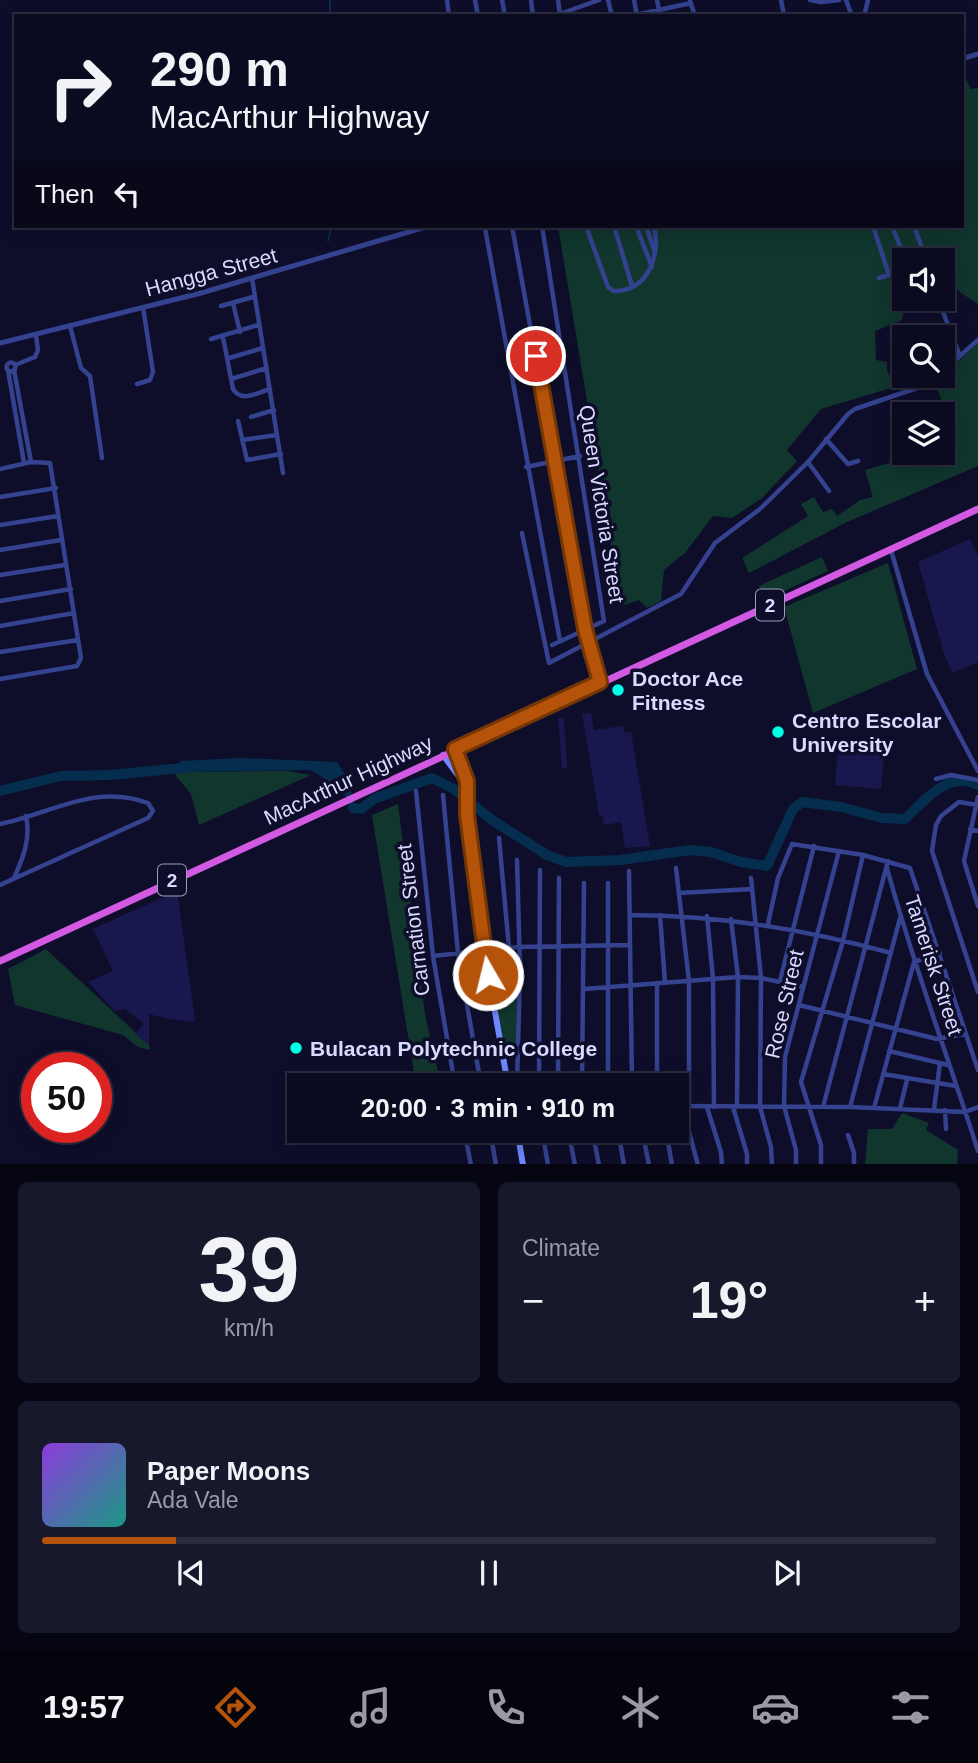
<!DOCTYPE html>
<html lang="en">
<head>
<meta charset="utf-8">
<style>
  :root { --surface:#0a0a20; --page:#18182d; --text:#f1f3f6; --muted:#999aa5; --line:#2a2b3e; --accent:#b45309 }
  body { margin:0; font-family:Arial,sans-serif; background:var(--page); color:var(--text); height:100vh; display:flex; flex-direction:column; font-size:26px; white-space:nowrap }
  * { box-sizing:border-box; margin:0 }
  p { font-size:23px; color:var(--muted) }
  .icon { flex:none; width:38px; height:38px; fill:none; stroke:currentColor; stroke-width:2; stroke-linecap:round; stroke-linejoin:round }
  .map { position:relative; height:1164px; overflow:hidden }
  .panel { display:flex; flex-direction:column; gap:18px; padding:18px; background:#060612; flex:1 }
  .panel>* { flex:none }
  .top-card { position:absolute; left:14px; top:14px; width:950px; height:214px; border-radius:0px; box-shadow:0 4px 18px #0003,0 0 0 2px var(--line); background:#0a0a20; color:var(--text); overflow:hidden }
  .fabs { position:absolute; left:892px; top:248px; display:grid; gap:14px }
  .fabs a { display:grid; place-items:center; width:63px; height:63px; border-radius:0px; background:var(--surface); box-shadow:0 4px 18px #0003,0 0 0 2px var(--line); font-size:35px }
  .speed { position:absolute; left:21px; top:1052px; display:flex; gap:14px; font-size:35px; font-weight:700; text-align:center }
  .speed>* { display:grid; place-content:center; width:91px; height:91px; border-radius:50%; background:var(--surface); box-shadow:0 4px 18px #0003,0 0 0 2px var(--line); line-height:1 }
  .speed .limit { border:10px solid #d22; background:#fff; color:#111 }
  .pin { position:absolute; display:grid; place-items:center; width:60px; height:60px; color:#fff; margin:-30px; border:4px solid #fff; border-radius:50%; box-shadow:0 2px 7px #0007 }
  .me { position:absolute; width:77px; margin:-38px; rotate:352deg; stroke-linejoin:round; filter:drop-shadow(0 0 5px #0008) }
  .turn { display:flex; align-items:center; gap:24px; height:147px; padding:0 21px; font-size:32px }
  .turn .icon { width:91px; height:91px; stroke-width:2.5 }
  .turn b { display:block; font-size:49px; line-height:60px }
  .then { display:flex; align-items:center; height:66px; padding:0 21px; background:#0003; gap:14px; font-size:26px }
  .big { font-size:52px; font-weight:700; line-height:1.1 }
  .panel .widget { flex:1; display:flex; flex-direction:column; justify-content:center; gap:10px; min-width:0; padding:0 24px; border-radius:10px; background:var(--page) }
  .panel .dial { align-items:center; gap:0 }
  .dial b { font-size:91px; line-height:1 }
  .song { display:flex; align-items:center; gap:21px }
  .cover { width:84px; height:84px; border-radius:10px; background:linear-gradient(135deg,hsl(270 70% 55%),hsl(170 70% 35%)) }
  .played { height:7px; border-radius:4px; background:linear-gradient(90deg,var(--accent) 15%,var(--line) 15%) }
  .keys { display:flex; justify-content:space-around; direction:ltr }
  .heat { display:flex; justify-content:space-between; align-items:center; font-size:38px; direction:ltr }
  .panel .tiles { flex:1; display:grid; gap:18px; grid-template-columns:1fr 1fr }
  .widget:last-child { grid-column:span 2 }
  .trip { position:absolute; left:287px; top:1073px; width:402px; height:70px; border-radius:0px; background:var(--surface); box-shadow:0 4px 18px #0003,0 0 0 2px var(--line); font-weight:700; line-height:70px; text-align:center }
  .dock { display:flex; height:112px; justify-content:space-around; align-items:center; background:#04040d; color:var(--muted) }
  .dock .icon { width:49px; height:49px }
  .dock .active { color:var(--accent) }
  .dock b { font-size:32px; color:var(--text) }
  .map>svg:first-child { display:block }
  .green { fill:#10362e }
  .water { fill:#052d4d }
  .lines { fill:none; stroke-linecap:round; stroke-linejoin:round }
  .stream { stroke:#052d4d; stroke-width:2 }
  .river { stroke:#052d4d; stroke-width:10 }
  .building { fill:#19184e }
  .minor { stroke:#34428f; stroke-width:4.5 }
  .tertiary { stroke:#34428f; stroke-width:5 }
  .secondary { stroke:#6f87ff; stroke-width:6 }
  .trunk { stroke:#d259e2; stroke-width:7 }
  .route-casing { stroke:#753606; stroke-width:18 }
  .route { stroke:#b45309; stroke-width:12 }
  .poi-dot { fill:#04ffe9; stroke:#0e0e2b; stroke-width:2.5 }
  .labels { text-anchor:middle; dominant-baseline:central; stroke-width:7; stroke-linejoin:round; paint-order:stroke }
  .shield { fill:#0e0e2b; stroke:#9b9ebf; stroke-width:2 }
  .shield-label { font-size:19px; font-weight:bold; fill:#d8dbff }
  .street-label { font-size:21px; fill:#d8dbff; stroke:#0e0e2b }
  .poi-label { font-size:21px; font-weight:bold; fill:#d8dbff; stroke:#0e0e2b; text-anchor:start }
</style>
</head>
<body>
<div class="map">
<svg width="978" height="1165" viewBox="0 0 978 1165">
  <rect width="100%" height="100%" fill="#0e0e2b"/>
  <path class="green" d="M963,74L971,89L978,88V304L958,291L943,261H905V280L893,286L903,314L902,320L875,331L876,360L887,362V370L894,387L821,409L787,450L797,461L762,498L732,518L713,516L685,553L664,570L661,601L647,608L639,600L621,606L558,226H962Z
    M978,343V466L847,522L749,573L742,558L808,516L801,504L814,497L823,512L832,509L837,516L860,500L873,497L865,470L915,456L914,453H943V427L950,423L934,381L943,376Z
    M822,557L828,571L764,600L759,586Z
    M888,563L917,669L813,713L784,607Z
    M288,771L311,775L199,825L191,794L175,775L180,772Z
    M398,804L425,1014L441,1085H416L372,815Z
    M46,949L149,1045L150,1050L138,1047L123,1035L15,1005L8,969Z
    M517,985L516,1053L506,1056L493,987Z
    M902,1113L929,1123L926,1130L958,1150L957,1164H865L868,1129H892Z"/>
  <path class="water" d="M240,758L337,762L349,780L354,806H363L365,810L352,811L343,791L311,770L180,772V761Z"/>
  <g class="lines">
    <path class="stream" d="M330,0V16
      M328,241L332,226"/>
    <path class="river" d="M0,791L61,776L110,775L193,767
      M353,808L361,809L374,799L432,778L454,789L492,820L547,855L566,862L620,860L690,850L711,852L741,862L767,866L793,809L802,802L841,807L882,818L905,819C925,800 948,770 978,785"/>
  </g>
  <path class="building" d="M970,539L978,556V662L953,673L944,654L918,562Z
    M591,713L594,730L623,726L625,733L631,732L650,846L625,848L621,822L604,825L602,815H599L582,714Z
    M558,718H564L567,768H562Z
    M859,738H867V742L885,743L881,789L835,785L839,740L858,742Z
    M177,891L195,1020L192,1022L169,1019L149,1014V1045L135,1034L144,1024L125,1009L115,1011L88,982L113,971L93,929Z"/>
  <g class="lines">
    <path class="minor" d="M447,0L449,16
      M475,0L478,16
      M502,0L505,16
      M531,0L533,16
      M558,0L560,15
      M608,0L612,16
      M634,0L637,16
      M657,0L659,10
      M781,0L784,15
      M810,0L821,2L839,0
      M846,0L852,16
      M690,1L695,16
      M560,14L599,0
      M631,16L691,3
      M864,16L868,0
      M491,226L485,228L560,641
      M512,226L585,629L600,682
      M542,226L604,621L552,645
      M586,226L608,287L613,291C648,292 661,255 654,226
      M614,226L632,286
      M636,226L652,267
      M646,226L655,253
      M873,226L889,275
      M892,226L906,261
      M914,226L927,261
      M928,260L936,258
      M252,278L283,473
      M879,278L905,269
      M938,299L960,356
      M233,303L240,332
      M221,306L253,297
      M70,326L81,368L90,376L102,458
      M223,337L233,389C242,403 256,393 270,389
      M211,339L258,325
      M229,358L263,348
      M6.5 367a4.5 4.5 0 1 1 9 0a4.5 4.5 0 1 1-9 0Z
      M15,365L35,357L38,350L36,336
      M8,370L24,463
      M14,370L31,462
      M943,371L978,340
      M231,379L267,368
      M137,384L150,380L153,372L143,307
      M251,417L274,410
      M238,421L247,460L281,454
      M826,439L848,464L858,461
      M242,440L277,435
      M808,462L829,491
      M526,467L580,456
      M0,469L31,462L50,463L81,658L77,666L0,679
      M0,497L56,488
      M0,525L58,516
      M522,533L549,663L681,594L715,543L760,509L808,462L848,414L855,409L917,388L937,376
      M0,550L61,540
      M891,550L927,674L978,771
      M0,575L65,565
      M0,601L71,589
      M0,626L74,613
      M588,643L585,654L595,684
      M0,652L78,640
      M936,779L951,775L978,780
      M416,791L433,956L455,1085
      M443,795L458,953L481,1085
      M978,797L964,861L978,906
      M978,805L959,802L941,816L936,825L932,851L978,992
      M0,824C51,814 94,783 148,803L153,811L148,818L0,885
      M970,829L978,831
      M499,838L509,948
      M517,860L520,969L517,1085
      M676,868L689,981V1106
      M887,868C913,964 948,1057 978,1151
      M629,871L632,1085
      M14,878C23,858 31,839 26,816
      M751,878L761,978L760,1107L771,1147L772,1165
      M608,883V1085
      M679,893L752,889
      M630,915C720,915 804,929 891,953
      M660,915L665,983
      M707,916L713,979L714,1107
      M731,919L738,977L737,1107
      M768,924L778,878L792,844L863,855L910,868L978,1070
      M433,956L518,947L630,945
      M780,981L814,846
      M584,989L738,977L761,978L803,987
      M799,1005L937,1039L965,1034
      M889,1051L948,1065
      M883,1074L956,1086
      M539,1085L540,870
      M558,1085L559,878
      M582,1085L584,883
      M657,1085V983
      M677,1106L850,1107L965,1112L978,1107
      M682,1106L698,1165
      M707,1107L721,1152L722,1165
      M733,1107L747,1154V1165
      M823,1107L888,861
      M850,1107L900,918
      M874,1108L914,962L940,953
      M900,1108L907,1080
      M934,1109L940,1063
      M945,1110L946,1129
      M464,1130L471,1165
      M490,1130L496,1165
      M542,1130L548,1165
      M568,1130L575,1165
      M592,1130L599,1165
      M618,1130L624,1165
      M642,1130L649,1165
      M666,1130L672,1165
      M848,1135L854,1153V1165
      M796,1165V1150L784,1106L785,1057L839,851
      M821,1165V1145L801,1082L843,941L863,855"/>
    <path class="tertiary" d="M962,59L978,54
      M0,343L201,293L429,226"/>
    <path class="secondary" d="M455,749L467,781V815L484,950L508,1085
      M443,755L466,786
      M517,1130L523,1165"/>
    <path class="trunk" d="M0,961L978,509"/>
  </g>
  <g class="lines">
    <defs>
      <path id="route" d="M488,975L467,815V781L455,749L600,682L585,629L536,356"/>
    </defs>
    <use href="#route" class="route-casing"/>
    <use href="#route" class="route"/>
  </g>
  <g class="poi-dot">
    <circle cx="618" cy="690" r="7"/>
    <circle cx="778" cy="732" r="7"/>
    <circle cx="296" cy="1048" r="7"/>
  </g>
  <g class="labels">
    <g class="shield">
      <rect x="756" y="589.5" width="28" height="31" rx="5"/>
      <rect x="158" y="864.5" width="28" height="31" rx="5"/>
    </g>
    <g class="shield-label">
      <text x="770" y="605">2</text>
      <text x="172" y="880">2</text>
    </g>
    <g class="street-label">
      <text transform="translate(211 272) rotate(-15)">Hangga Street</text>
      <text transform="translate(602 504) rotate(81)">Queen Victoria Street</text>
      <text transform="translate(348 780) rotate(-25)">MacArthur Highway</text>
      <text transform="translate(413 920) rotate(-97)">Carnation Street</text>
      <text transform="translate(934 965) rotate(72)">Tamerisk Street</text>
      <text transform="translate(784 1004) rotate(-77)">Rose Street</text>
    </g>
    <g class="poi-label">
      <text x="632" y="678">Doctor Ace<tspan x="632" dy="24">Fitness</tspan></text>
      <text x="792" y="720">Centro Escolar<tspan x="792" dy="24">University</tspan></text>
      <text x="310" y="1048">Bulacan Polytechnic College</text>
    </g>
  </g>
</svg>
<div class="fabs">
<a><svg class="icon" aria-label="sound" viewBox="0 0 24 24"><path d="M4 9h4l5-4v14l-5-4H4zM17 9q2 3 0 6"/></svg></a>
<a><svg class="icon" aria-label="search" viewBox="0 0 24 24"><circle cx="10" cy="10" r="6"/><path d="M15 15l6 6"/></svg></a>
<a><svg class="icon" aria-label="layers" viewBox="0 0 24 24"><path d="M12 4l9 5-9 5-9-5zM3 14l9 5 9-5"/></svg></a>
</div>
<div class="speed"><div class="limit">50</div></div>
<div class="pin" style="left:536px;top:356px;background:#d93025"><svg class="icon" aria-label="arrive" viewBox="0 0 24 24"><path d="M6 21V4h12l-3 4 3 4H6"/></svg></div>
<svg class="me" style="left:488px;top:975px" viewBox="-20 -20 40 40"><circle r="17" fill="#b45309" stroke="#fff" stroke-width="3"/><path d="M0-11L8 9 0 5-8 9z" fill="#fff"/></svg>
<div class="trip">20:00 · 3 min · 910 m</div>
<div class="top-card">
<div class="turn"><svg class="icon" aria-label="right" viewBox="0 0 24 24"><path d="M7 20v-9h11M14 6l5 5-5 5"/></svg><div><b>290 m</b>MacArthur Highway</div></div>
<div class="then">Then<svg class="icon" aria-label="left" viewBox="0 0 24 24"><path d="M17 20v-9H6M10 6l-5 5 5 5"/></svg></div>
</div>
</div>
<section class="panel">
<div class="tiles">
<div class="widget dial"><b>39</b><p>km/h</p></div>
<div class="widget"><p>Climate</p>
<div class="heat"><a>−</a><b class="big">19°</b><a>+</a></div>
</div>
<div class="widget">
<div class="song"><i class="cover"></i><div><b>Paper Moons</b><p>Ada Vale</p></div></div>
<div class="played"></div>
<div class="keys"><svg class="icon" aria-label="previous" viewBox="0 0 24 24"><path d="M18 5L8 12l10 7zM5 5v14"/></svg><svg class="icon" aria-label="pause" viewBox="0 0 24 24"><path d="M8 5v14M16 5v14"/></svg><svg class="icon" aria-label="next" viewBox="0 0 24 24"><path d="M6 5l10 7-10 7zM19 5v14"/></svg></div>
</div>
</div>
</section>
<nav class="dock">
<b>19:57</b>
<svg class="icon active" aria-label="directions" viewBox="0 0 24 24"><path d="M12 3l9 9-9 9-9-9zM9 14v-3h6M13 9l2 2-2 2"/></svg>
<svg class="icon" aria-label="music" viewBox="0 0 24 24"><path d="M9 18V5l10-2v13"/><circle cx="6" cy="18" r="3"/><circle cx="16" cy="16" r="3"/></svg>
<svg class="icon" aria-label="phone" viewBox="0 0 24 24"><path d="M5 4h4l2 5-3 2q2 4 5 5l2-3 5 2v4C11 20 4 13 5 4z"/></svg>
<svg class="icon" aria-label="climate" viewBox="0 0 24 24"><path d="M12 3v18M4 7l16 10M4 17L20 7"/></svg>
<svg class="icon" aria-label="car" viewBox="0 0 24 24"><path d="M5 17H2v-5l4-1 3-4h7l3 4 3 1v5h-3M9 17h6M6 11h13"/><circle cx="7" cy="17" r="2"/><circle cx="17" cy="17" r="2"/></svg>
<svg class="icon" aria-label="filters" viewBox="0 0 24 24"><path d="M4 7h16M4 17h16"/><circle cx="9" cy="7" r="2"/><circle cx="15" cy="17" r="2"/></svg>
</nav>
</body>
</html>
